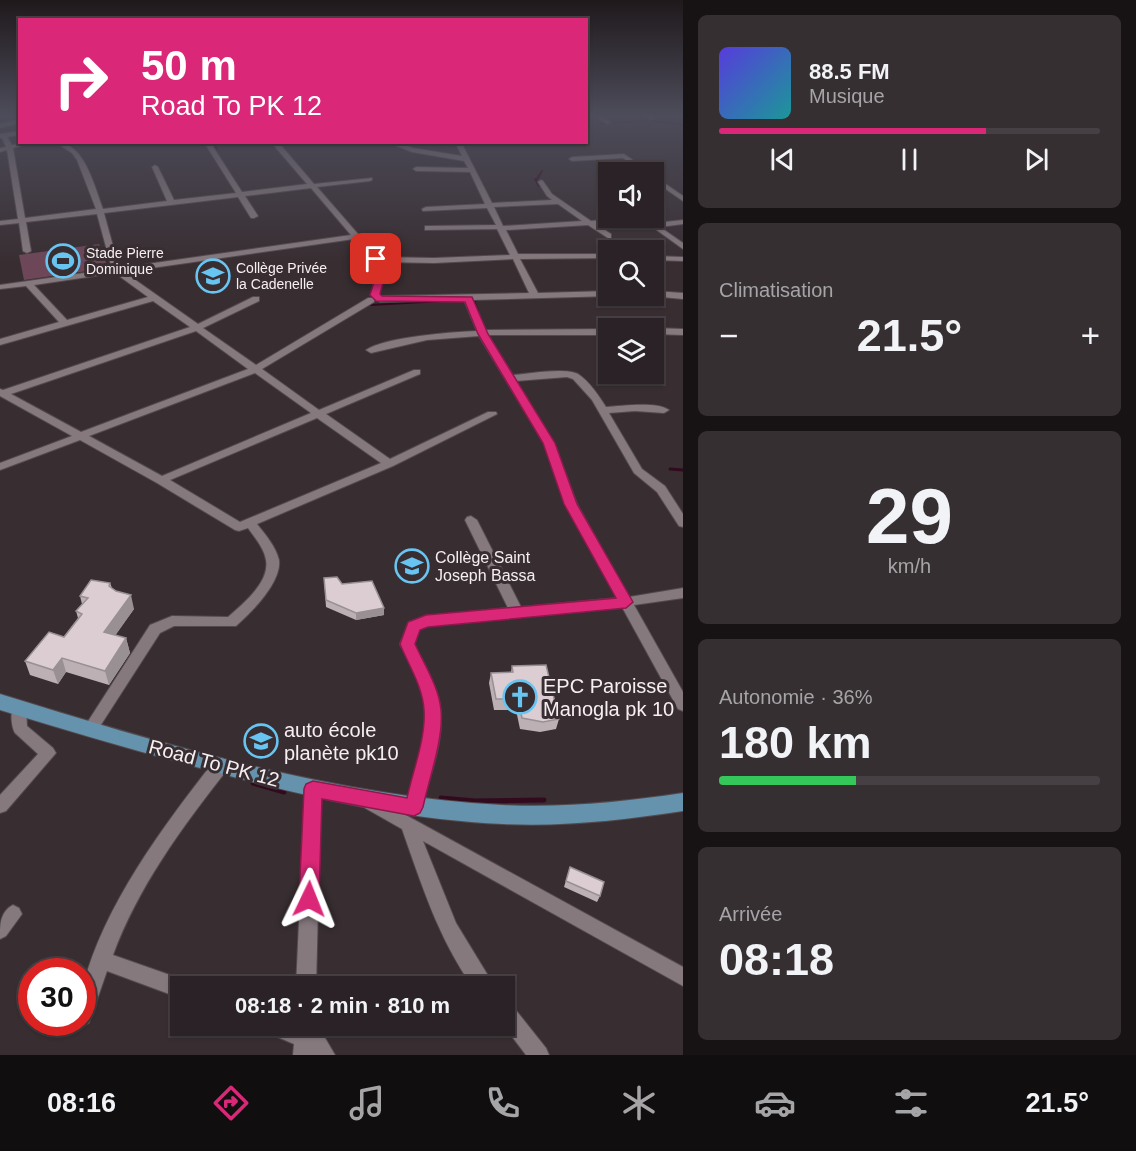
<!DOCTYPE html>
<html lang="fr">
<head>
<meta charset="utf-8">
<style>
  :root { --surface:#2a2226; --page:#362f32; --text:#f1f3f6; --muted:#a5a4a7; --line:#463f43; --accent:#db2777 }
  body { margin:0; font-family:Arial,sans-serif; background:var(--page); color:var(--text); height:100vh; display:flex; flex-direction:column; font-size:22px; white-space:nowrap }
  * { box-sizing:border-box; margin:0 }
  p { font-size:20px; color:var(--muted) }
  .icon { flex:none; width:33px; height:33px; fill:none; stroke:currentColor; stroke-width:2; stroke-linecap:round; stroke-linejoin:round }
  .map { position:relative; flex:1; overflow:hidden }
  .drawer { display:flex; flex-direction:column; gap:15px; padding:15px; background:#171315; width:453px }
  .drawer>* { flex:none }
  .top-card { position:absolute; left:18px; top:18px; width:570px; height:126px; border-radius:0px; box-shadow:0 2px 4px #0004,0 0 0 2px var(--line); background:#db2777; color:#fff; overflow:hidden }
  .fabs { position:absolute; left:598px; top:162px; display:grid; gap:12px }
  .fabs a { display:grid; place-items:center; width:66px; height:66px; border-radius:0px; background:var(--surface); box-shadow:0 2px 4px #0004,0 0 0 2px var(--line); font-size:30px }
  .speed { position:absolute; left:18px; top:958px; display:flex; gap:12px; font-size:30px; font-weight:700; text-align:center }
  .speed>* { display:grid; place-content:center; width:78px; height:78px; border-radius:50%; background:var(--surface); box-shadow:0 2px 4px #0004,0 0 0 2px var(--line); line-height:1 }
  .speed .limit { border:9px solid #d22; background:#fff; color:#111 }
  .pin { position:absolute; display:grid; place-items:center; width:51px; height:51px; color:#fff; margin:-26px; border-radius:12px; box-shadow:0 3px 9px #0006 }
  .me { position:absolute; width:66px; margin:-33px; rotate:2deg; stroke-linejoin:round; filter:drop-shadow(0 0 4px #0008) }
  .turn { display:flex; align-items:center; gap:21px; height:126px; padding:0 24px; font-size:27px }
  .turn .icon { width:78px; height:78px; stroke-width:2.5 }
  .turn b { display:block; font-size:42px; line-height:51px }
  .big { font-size:45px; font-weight:800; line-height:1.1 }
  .drawer .widget { flex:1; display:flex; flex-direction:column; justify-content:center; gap:9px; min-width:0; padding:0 21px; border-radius:9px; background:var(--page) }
  .drawer .dial { align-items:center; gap:0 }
  .dial b { font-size:78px; line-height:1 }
  .song { display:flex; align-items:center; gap:18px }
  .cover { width:72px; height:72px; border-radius:9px; background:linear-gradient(135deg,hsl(250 70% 55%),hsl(180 70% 35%)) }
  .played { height:6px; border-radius:3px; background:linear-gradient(90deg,var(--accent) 70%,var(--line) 70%) }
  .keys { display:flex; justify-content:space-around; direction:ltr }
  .heat { display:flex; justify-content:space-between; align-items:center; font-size:33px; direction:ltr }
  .charge { height:9px; border-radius:4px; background:linear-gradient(90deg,#34c759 36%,var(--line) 0) }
  .trip { position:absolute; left:170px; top:976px; width:345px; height:60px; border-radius:0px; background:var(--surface); box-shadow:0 2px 4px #0004,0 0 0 2px var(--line); font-weight:800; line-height:60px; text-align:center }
  .tab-bar { display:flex; height:96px; justify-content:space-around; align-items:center; background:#110e0f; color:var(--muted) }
  .tab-bar .icon { width:42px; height:42px }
  .tab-bar .selected { color:var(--accent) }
  .tab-bar b { font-size:27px; color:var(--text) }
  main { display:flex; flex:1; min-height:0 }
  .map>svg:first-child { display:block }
  .green { fill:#6d4757 }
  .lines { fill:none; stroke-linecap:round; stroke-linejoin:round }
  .stream-far2 { stroke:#320a1e; stroke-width:2 }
  .stream-far1 { stroke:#320a1e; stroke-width:3 }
  .stream { stroke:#320a1e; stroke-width:5 }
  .minor-casing { stroke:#534a4e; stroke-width:2 }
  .major-casing { stroke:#534a4e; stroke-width:2 }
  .minor { fill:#85797e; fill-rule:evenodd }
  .major { fill:#6592ac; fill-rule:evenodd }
  .wall { fill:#bcb0b5 }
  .shaded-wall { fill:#999093 }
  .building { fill:#dbcdd2; stroke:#999093; stroke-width:1.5 }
  .route { fill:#db2777; stroke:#8e194d; stroke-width:1.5 }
  .labels { text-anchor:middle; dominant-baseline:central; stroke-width:6; stroke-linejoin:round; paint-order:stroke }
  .far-poi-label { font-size:14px; fill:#f6eff1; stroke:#382e32; text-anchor:start }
  .poi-label { font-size:16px; fill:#f6eff1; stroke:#382e32; text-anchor:start }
  .near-poi-label { font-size:20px; fill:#f6eff1; stroke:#382e32; text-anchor:start }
  .near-street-label { font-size:20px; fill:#f6eff1; stroke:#382e32 }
</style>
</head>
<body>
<main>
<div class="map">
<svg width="683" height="1055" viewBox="0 0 683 1055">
  <rect width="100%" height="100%" fill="#382e32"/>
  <path class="green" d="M99,244L108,268L24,280L19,255Z"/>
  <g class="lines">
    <path class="stream-far2" d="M600,124L647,120L683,125
      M213,144L217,149
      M535,179L539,186
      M537,179L542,171
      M604,191L606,193
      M371,305L461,300
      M478,311L474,301L479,299"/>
    <path class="stream-far1" d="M670,469L683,470"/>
    <path class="stream" d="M253,783L284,792
      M441,798L475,801L544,800"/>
    <defs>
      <path id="minor" d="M594,114H600L611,123L606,124Z
        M643,114H649L655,119L650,120Z
        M20,119V123L0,128V124Z
        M20,131V135L7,137L12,145L34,142L13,148L25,218L96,209L77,160L72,153L55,142C85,142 94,186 103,209L167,201L152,167L155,165L158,167L174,200L236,193L204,142H210L242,192L307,184L271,142H278L314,184L372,178V180L370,181L317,187L378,257L434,258L510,255L497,229L425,230V226H428L496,225L487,208L423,211L422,209L426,207L485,204L470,172L416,171L413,169L416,167L468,168L464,161L412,152L387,142H397L413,148L462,156L455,142H461L492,203L552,200L547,196L538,182L541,180L543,181L552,194L591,221L622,218L619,220L596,224L611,234V238H608L588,225L506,230L518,254H609V258L520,259L538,293L609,291V296H612L472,300L485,330L609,329V335H488L512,375C528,374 565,367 578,374C589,381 599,396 606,407C621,406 657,401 669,410L664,413L635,411L609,413L642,469L665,486L683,514V527L679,526L657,492L634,473L592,400L573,379L567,377L516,381L554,443L577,504L629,597L683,588V598L634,605L683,692V711L678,709L622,607L428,626L419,629L414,644C423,662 434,680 439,700C447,735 430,774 422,807L420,812L414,814L408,812L406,807C414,774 432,735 424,701C420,681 409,662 400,644L409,622L426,616L508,608L465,520L467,517L471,516L477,520L521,607L617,598L565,504L544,443L479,336L427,340L371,353L366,350C385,337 452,332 477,331L464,300L380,302L376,299L380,296L529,293L513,259L434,263L381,262L384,276L379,295L375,298L371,295C379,264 374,262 354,239L124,272L198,324L253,297H259V301L203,328L256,365L368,298H374V302L262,369L319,410L414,370H420V374L326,414L390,459L488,412H496L497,414L393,466L257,524C265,534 276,547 279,560C282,582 251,613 236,626H174L160,633L95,734L90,736L85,734L82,730L85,726L150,625L172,616L228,617C243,604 270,582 266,560C264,548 255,538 248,528L239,531L235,530L157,483L80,440L0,470V463L72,436L0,396V389L3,390L190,327L153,301L0,345V339L59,322L26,286L0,289V285L112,269L97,214L26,222L31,251L27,253L23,251L19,223L0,225V221L18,219L7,150L0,152V148L6,147L2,138H0V134ZM311,188L351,235L119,268L104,213L238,197L251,218H254L258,216L245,196ZM558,204L582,221L503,226L494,207ZM115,273L148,297L67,320L34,285ZM196,331L248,369L81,432L11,394ZM255,373L311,413L162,476L89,436ZM317,418L381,463L240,522L170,480Z
        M624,154L650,172H643L623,158L572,161L569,159L572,157Z
        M654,176L683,196V201L654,181Z
        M604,188H609V193L604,190Z
        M640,218H648L655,223L683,220V224L660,227L683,243V249Z
        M654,256L683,257V261L654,260Z
        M654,291L683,293V299L651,296H654Z
        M653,328H654L683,329V335L654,334Z
        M19,702L24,704L26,708L27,726L53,748L56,753L6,811L0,813V795L38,754L15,733C11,726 10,711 14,704Z
        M221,758L227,760L229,765L227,770C182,827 138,887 113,955L187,981L189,987H180V998L107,971L89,1023L82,1026L75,1023H82C82,1011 80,997 83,986C104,905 164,825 215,760Z
        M313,782L319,784L321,789L316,987H296L305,789L307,784Z
        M371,796L683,967V986L423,841L456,923L495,987H473C439,940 421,883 402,829L365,808L363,803L365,798Z
        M13,905L19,908L22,914L6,936L0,939C0,924 0,912 13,905Z
        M504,1001L511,1004L546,1048L549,1055H526L504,1026Z
        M265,1026H318L335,1055H293L294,1044L268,1033Z"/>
      <path id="major" d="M0,694C158,743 336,797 502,805C563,808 623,802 683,793V811C623,820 563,827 503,824C409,820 317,799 226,775C150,755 75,733 0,710Z"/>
    </defs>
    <use href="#minor" class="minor-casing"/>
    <use href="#major" class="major-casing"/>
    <use href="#minor" class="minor"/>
    <use href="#major" class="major"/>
  </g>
  <path class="wall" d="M324,578L384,615L356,620L326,607Z
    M110,583L112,588L134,609L115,635L126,638L130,653L109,685L66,672L58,684L30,675L25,661L64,637L78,618L76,611L82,604L80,596Z
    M512,666L559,719L556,729L540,732L520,729L516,710H494L489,683L491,673L511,672Z
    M570,867L600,896L597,902L564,887Z"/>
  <path class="shaded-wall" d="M131,595L134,609L108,646L104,632Z
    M384,608V615L356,620V613Z
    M126,638L130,653L109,685L105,671Z
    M62,658L66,672L58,684L53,670Z"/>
  <path class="building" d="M337,577L342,584L372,581L384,608L356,613L326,600L324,578Z
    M91,580L110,583L109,586L116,591L131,595L104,632L126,638L105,671L62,658L53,670L25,661L49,632L64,637L82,614L76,611L88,598L80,596Z
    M546,665L559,719L543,722L522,718L518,699H496L491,673L513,672L512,666Z
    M570,867L604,882L600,896L566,881Z"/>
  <linearGradient id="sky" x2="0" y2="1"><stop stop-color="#1f191c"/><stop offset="0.44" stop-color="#4d4c5a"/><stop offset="1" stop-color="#4d4c5a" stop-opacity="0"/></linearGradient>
  <rect width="683" height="262" fill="url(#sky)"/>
  <path class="route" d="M376,256L380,259L385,276L380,294L382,296L472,297L488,334L555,443L577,504L633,602L626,608L428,627L420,630L415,644C424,664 439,687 441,710C444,738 429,779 423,807L420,813L414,816L322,799L319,899L316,906L309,909L302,906L299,899L304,789L306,784L313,781L407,798C413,770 426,738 424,710C423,687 408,664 400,644L408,622L426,615L616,598L564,504L543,443L478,334L465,302L376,301L370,295L376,276L371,259Z"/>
  <defs>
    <symbol id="stadium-ring" viewBox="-11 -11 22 22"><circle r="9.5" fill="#382e32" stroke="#68c4f0" stroke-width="1.5"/><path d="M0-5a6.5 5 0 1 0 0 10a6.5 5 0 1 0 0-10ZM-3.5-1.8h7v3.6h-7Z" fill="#68c4f0"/></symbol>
    <symbol id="school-ring" viewBox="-11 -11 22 22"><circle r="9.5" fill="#382e32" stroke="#68c4f0" stroke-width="1.5"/><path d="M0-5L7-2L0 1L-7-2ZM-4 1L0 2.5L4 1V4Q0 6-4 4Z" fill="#68c4f0"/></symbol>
    <symbol id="church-ring" viewBox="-11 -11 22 22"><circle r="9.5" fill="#382e32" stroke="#68c4f0" stroke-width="1.5"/><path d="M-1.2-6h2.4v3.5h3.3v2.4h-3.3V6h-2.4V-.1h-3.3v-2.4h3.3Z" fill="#68c4f0"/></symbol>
  </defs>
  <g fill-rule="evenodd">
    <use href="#stadium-ring" x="44" y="242" width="38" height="38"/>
    <use href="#school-ring" x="194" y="257" width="38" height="38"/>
    <use href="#school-ring" x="393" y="547" width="38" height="38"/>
    <use href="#church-ring" x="501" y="678" width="38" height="38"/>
    <use href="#school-ring" x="242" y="722" width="38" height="38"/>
  </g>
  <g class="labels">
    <g class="far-poi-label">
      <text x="86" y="253">Stade Pierre<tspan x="86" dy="16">Dominique</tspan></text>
      <text x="236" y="268">Collège Privée<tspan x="236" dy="16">la Cadenelle</tspan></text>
    </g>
    <g class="poi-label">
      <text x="435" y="557">Collège Saint<tspan x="435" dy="18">Joseph Bassa</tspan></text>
    </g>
    <g class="near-poi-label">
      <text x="543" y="686">EPC Paroisse<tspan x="543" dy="23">Manogla pk 10</tspan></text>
      <text x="284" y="730">auto école<tspan x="284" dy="23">planète pk10</tspan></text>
    </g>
    <g class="near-street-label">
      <text transform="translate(214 763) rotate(15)">Road To PK 12</text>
    </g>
  </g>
</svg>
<div class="fabs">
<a><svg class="icon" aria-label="sound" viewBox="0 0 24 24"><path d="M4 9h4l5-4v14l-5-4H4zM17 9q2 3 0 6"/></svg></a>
<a><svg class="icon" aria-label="search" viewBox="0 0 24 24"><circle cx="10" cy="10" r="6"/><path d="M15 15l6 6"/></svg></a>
<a><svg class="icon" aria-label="layers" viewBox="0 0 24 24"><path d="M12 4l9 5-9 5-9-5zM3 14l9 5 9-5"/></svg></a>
</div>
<div class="speed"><div class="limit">30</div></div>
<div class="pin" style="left:376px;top:259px;background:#d93025"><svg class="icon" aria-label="arrive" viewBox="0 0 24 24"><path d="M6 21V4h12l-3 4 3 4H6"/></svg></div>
<svg class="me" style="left:309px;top:899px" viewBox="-20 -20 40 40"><path d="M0-17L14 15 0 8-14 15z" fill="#db2777" stroke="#fff" stroke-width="4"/></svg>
<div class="trip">08:18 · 2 min · 810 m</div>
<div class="top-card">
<div class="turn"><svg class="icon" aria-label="right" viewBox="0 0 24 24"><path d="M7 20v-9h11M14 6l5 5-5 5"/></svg><div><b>50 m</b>Road To PK 12</div></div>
</div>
</div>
<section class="drawer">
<div class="widget">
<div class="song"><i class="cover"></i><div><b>88.5 FM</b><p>Musique</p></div></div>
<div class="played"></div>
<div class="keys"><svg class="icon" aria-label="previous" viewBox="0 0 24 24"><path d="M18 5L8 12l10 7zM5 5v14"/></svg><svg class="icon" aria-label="pause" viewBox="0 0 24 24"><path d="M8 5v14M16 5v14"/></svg><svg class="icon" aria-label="next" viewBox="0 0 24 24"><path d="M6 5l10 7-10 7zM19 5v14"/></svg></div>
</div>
<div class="widget"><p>Climatisation</p>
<div class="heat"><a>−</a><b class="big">21.5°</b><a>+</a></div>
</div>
<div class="widget dial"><b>29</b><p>km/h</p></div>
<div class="widget"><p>Autonomie · 36%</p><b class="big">180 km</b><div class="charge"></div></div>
<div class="widget"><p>Arrivée</p><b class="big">08:18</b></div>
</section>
</main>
<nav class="tab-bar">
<b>08:16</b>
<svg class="icon selected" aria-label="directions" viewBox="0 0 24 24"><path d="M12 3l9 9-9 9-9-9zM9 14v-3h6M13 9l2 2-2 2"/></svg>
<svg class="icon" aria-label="music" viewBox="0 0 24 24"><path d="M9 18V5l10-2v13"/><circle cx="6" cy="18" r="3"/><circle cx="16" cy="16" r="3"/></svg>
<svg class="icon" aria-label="phone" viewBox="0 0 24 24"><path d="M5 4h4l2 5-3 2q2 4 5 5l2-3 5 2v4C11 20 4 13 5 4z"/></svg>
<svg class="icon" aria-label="climate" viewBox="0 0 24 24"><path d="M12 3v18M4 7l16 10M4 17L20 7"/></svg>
<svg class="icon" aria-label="car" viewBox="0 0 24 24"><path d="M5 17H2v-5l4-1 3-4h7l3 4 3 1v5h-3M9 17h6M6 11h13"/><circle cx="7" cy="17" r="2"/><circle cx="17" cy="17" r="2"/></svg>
<svg class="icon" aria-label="filters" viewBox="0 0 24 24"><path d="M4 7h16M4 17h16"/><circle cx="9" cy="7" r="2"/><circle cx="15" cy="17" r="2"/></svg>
<b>21.5°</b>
</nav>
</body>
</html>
